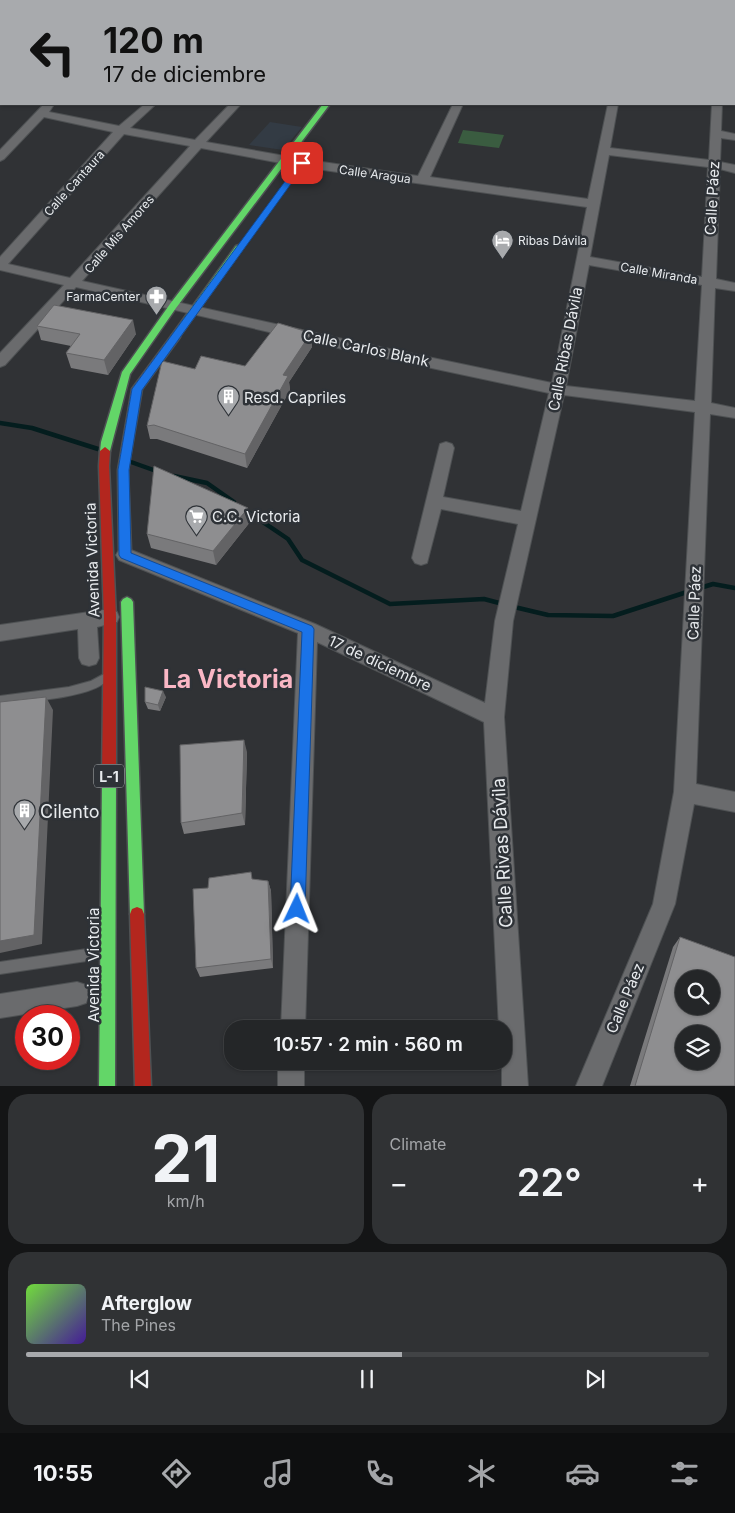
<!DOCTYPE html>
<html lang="en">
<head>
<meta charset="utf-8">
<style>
  :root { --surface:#242628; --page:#303234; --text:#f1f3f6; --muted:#a3a5a8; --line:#414345; --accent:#a8aaad }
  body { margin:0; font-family:Inter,sans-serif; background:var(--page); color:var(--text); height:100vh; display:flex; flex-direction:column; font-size:19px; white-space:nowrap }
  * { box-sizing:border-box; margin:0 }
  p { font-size:16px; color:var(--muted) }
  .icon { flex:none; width:28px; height:28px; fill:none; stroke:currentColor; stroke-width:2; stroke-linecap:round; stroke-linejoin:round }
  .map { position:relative; height:1086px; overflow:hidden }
  .panel { display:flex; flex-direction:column; gap:8px; padding:8px; background:#141516; flex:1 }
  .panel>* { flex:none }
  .banner { position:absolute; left:0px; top:0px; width:735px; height:105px; box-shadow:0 1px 4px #0004,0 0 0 1px var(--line); background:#a8aaad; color:#111; overflow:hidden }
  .tools { position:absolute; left:675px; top:970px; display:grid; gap:10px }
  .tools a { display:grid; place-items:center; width:45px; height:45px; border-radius:50%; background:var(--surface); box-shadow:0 1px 4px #0004,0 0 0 1px var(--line); font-size:25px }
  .speed { position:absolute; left:15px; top:1005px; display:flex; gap:10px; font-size:25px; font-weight:700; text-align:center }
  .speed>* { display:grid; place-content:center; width:65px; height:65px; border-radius:50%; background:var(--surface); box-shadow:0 1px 4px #0004,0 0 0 1px var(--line); line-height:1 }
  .speed .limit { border:8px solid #d22; background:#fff; color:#111 }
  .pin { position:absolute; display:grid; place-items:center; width:42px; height:42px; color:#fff; margin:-21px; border-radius:10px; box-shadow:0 2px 8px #0006 }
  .me { position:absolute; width:55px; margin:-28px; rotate:2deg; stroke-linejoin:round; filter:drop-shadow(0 0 4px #0008) }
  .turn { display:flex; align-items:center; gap:18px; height:105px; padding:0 20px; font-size:22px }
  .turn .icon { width:65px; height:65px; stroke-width:2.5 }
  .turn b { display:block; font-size:35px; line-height:42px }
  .big { font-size:38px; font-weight:600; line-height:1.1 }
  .panel .card { flex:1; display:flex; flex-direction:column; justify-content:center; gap:8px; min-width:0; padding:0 18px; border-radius:20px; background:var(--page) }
  .panel .dial { align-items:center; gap:0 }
  .dial b { font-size:65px; line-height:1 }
  .song { display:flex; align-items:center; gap:15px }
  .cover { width:60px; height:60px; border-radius:8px; background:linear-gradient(135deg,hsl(100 70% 55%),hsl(260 70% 35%)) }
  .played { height:5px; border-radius:2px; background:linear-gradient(90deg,var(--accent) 55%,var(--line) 55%) }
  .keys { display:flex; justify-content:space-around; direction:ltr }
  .heat { display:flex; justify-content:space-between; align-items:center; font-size:28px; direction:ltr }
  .panel .tiles { flex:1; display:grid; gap:8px; grid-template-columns:1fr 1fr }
  .card:last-child { grid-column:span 2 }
  .trip { position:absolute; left:224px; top:1020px; width:288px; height:50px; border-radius:20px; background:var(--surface); box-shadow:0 1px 4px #0004,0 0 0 1px var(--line); font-weight:600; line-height:50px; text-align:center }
  .menu { display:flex; height:80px; justify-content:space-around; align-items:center; background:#0e0f10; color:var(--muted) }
  .menu .icon { width:35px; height:35px }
  .menu .current { color:var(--accent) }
  .menu b { font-size:22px; color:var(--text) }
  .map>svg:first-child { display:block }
  .built { fill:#333b44 }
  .green { fill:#3a5c40 }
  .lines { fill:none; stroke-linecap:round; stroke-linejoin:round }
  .stream { stroke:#041d1e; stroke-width:4.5 }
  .river { fill:#041d1e; fill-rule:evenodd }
  .lane-casing { stroke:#4e5153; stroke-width:2 }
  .street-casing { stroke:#4e5153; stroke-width:2 }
  .fast-casing { stroke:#4e5153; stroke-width:3 }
  .slow-casing { stroke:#4e5153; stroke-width:3 }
  .jam-casing { stroke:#4e5153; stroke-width:3 }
  .lane { fill:#6a6b6d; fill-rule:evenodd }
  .street { fill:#6a6b6d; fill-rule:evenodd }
  .fast { fill:#63d668; fill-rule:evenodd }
  .slow { fill:#ff974d; fill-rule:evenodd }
  .jam { fill:#b3261e; fill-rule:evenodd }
  .wall { fill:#7a7a7c }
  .shaded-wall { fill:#636365 }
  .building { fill:#8e8e90; stroke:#636365; fill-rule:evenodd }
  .route { fill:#1a73e8; stroke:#114b97 }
  .labels { text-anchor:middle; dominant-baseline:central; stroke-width:5; stroke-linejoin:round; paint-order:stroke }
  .far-street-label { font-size:12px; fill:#e8ebee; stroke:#2e3237 }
  .far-poi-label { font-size:12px; fill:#e8ebee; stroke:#2e3237; text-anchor:start }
  .shield { fill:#2e3237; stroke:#b0b4b7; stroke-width:1 }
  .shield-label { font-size:14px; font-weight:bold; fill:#e8ebee }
  .street-label { font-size:15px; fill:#e8ebee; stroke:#2e3237 }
  .poi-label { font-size:15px; fill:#e8ebee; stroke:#2e3237; text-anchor:start }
  .near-poi-label { font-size:18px; fill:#e8ebee; stroke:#2e3237; text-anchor:start }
  .near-street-label { font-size:18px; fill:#e8ebee; stroke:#2e3237 }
  .town-label { font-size:25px; font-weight:bold; fill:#fab7c5; stroke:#2e3237 }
</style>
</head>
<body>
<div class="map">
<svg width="735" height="1086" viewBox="0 0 735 1086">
  <rect width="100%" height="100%" fill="#303235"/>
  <path class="built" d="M270,122L302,127L283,150L249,145Z"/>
  <path class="green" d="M463,130L504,135L499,148L458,143Z"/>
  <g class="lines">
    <path class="stream" d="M0,423L32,428L98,449
      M131,462L159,472
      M174,476L207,483L234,502
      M245,510L288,539L302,560L390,604L484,599L503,604
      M700,588L713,584L735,588
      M510,606L548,615L613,616L690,591"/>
    <path class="river" d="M1,73V84L0,85V74Z"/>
    <defs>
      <path id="lane" d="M104,674L107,675L109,678C97,698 23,702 0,704V696L69,687L91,681Z
        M100,947L104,949L106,953L104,957L100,959L0,974V962Z"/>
      <path id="street" d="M577,0H597L598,1H578Z
        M627,0H637V1H627Z
        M715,0H725V1H715Z
        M734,13H735V19H734Z
        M734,81H735V87H734Z
        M44,104H52L53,106L49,112L119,126L145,104H156L130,128L195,140L230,104H241L206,142L302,159L418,176L453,104H463L430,177L588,199L608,104H618L610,148L709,160L712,104H722L721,131L735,134V140L721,138L720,162L735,165V173L720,169L716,279L735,283V291L715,288L711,403L735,408V418L710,414L696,784L735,792V812L694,804L675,904L602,1086H576L653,904L674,792L695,412L564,395L513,621L504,717L528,1086H502V1029H499L484,722L317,642L305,1029H281L298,633L119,560L116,555L119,550L125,548L131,550L315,624L485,703L495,621L518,524L441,509L427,563L421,565L415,563L412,558L440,444L446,442L452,444L454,448L443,497L521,511L549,393L347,350L76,287L5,365L0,367V353L64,285L0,270V257L113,132L44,117L4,159L0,161V150ZM124,134L190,146L70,278L8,264ZM201,148L302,167L587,207L552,383L347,340L82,281ZM609,155L708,167L702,277L590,257ZM589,265L702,285L695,401L566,386Z
        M110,609L117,612L119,617L117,622L97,627L99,658L96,664L89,666L82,664L79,658L78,629L0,641V625Z
        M77,982L86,985L89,994L86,1003L77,1006L0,1018V994Z
        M278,1061H304V1086H278Z"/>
      <path id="fast" d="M323,104H330L176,308L130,374L110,451L105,455L101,454L100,451L101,442L122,372L170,304Z
        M239,245L243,248L178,339H172V335L236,246Z
        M127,597L131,599L133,602L144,914L142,919L137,921L132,919L130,914L121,602L123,599Z
        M109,774L114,776L116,780L115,1086H99L102,780L104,776Z"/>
      <path id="slow" d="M175,334L180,337L142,389L128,470L131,550L129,553H121L119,550L118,470L132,389L172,335Z"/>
      <path id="jam" d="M105,447L110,451L109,466L116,617V780L114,784L109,786L104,784L102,780L104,617L99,466L100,451Z
        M137,907L142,909L144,914L151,1086H135L130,914L132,909Z"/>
    </defs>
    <use href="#lane" class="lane-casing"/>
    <use href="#street" class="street-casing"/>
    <use href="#fast" class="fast-casing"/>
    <use href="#slow" class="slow-casing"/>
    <use href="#jam" class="jam-casing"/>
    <use href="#lane" class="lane"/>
    <use href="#street" class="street"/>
    <use href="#fast" class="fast"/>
    <use href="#slow" class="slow"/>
    <use href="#jam" class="jam"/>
  </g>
  <path class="wall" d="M37,326L136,334L108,375L71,368L66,353L71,346L41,340Z
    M311,333L312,347L289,382L290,390L247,468L157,439H150L147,426L195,369L245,366Z
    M250,522L216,565L151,548L147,534Z
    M166,697L160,711L148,709L145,702Z
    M247,752L245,825L184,834L181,823Z
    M253,879L268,881L271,891L273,968L200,977L196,968L208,888Z
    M680,937L735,1086H630L673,947Z"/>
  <path class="shaded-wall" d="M133,320L136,334L108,375L104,360Z
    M311,333L312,347L289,382L290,390L247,468L245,454L283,375Z
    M248,508L250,522L216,565L213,551Z
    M163,691L166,697L160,711L158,705Z
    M46,697L53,710L42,944L0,953V941Z
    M244,740L247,752L245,825L242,813Z
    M268,881L271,891L273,968L271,959Z"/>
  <path class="building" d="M472,0H491V1H472Z
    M54,305L133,320L104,360L66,353L80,334L37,326Z
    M278,323L311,333L283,375L288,376L245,454L154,425L147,426L162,361L195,369L201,356L245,366Z
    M154,466L248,508L213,551L147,534Z
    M145,687L163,691L158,705L145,702Z
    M46,697L34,935L0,941V702Z
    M244,740L242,813L181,823L180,745Z
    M251,872L252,879L268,881L271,959L196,968L193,889L208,888L209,878Z
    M680,937L735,957V1086H635ZM684,979H711V1006H684ZM684,1034H711V1061H684Z"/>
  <path class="route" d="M300,161L306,163L142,390L129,470L131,553L312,626L314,629L305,909L303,914L297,916L292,914L290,909L302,632L121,558L119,555L118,470L132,389Z"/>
  <defs>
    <symbol id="hotel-pin" viewBox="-11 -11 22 30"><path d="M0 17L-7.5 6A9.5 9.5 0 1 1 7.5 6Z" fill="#a8aaad" stroke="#2e3237"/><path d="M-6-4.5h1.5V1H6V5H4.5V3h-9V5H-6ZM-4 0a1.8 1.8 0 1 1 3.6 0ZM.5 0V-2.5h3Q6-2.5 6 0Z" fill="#fff"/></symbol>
    <symbol id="pharmacy-pin" viewBox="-11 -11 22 30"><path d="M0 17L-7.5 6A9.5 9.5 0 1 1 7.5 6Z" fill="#a8aaad" stroke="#2e3237"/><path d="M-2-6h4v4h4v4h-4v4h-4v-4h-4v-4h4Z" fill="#fff"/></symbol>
    <symbol id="building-pin" viewBox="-11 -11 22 30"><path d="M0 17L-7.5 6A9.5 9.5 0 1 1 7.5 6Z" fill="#a8aaad" stroke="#2e3237"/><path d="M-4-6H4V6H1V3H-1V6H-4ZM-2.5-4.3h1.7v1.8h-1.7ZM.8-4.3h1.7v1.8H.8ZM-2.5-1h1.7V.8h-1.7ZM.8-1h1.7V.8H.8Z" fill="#fff"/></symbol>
    <symbol id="supermarket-pin" viewBox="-11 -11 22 30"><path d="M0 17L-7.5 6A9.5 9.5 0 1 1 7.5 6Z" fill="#a8aaad" stroke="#2e3237"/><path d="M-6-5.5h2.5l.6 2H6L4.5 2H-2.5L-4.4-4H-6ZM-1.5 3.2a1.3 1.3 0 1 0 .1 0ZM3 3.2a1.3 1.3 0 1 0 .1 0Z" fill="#fff"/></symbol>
  </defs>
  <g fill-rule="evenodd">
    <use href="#hotel-pin" x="490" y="228" width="25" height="34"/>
    <use href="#pharmacy-pin" x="144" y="284" width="25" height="34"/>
    <use href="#building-pin" x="216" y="384" width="25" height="34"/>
    <use href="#supermarket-pin" x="184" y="504" width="25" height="34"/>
    <use href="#building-pin" x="12" y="798" width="25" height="34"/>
  </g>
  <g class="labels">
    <g class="far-street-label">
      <text transform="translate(375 174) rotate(8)">Calle Aragua</text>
      <text transform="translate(74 183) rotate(-48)">Calle Cantaura</text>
      <text transform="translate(119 234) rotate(-49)">Calle Mis Amores</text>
      <text transform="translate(659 273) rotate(10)">Calle Miranda</text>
    </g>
    <g class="far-poi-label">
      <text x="518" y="240">Ribas Dávila</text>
      <text x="140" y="296" text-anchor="end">FarmaCenter</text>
    </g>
    <rect class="shield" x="94" y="764.5" width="30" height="23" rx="4"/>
    <g class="shield-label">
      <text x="109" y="776">L-1</text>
    </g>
    <g class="street-label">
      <text transform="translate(712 198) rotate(-87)">Calle Páez</text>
      <text transform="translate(366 348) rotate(12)">Calle Carlos Blank</text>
      <text transform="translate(565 349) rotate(-79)">Calle Ríbas Dávila</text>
      <text transform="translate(92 560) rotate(-92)">Avenida Victoria</text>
      <text transform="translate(694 603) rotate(-88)">Calle Páez</text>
      <text transform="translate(380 663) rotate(25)">17 de diciembre</text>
      <text transform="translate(93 965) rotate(-90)">Avenida Victoria</text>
      <text transform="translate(625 998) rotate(-67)">Calle Páez</text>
    </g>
    <g class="poi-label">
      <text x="244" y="397">Resd. Capriles</text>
      <text x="212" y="516">C.C. Victoria</text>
    </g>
    <g class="near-poi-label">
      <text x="40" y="811">Cilento</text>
    </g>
    <g class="near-street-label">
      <text transform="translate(502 853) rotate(-93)">Calle Rivas Dávila</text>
    </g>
    <g class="town-label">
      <text x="228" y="679">La Victoria</text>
    </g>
  </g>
</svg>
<div class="tools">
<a><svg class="icon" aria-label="search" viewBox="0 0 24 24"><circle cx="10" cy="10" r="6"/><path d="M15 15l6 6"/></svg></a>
<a><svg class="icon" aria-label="layers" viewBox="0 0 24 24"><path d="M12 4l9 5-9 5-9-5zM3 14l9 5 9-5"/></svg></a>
</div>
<div class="speed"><div class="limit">30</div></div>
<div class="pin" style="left:302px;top:163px;background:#d93025"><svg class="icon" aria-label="arrive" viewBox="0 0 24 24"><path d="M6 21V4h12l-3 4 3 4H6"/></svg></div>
<svg class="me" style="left:297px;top:909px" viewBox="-20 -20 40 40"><path d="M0-17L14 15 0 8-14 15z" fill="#1a73e8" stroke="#fff" stroke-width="4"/></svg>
<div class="trip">10:57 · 2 min · 560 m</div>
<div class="banner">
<div class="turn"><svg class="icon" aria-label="left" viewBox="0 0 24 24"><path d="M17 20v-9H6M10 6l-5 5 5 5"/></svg><div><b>120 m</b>17 de diciembre</div></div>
</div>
</div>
<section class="panel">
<div class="tiles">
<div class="card dial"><b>21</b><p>km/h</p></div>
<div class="card"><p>Climate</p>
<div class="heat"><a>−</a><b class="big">22°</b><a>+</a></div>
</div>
<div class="card">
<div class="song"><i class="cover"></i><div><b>Afterglow</b><p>The Pines</p></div></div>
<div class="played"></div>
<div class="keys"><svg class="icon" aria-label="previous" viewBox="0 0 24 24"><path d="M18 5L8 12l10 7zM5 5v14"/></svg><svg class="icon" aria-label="pause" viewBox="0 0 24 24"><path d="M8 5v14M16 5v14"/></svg><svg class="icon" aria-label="next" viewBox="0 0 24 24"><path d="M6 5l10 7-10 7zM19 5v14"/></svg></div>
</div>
</div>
</section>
<nav class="menu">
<b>10:55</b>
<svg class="icon current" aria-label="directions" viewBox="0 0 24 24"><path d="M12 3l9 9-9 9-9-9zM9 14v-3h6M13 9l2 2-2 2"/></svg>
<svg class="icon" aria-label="music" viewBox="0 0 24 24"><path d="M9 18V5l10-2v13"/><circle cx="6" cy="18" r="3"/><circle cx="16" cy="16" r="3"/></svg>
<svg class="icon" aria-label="phone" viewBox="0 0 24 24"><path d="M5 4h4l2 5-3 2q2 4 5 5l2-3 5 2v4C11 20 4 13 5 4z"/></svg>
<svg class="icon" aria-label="climate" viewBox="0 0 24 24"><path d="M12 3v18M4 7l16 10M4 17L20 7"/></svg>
<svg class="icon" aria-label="car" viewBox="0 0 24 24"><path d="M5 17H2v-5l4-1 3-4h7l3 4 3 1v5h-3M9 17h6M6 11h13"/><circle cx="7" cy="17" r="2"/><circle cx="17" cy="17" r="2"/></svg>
<svg class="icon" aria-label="filters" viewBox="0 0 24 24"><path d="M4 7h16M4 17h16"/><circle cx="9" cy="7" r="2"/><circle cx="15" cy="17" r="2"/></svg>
</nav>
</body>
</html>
